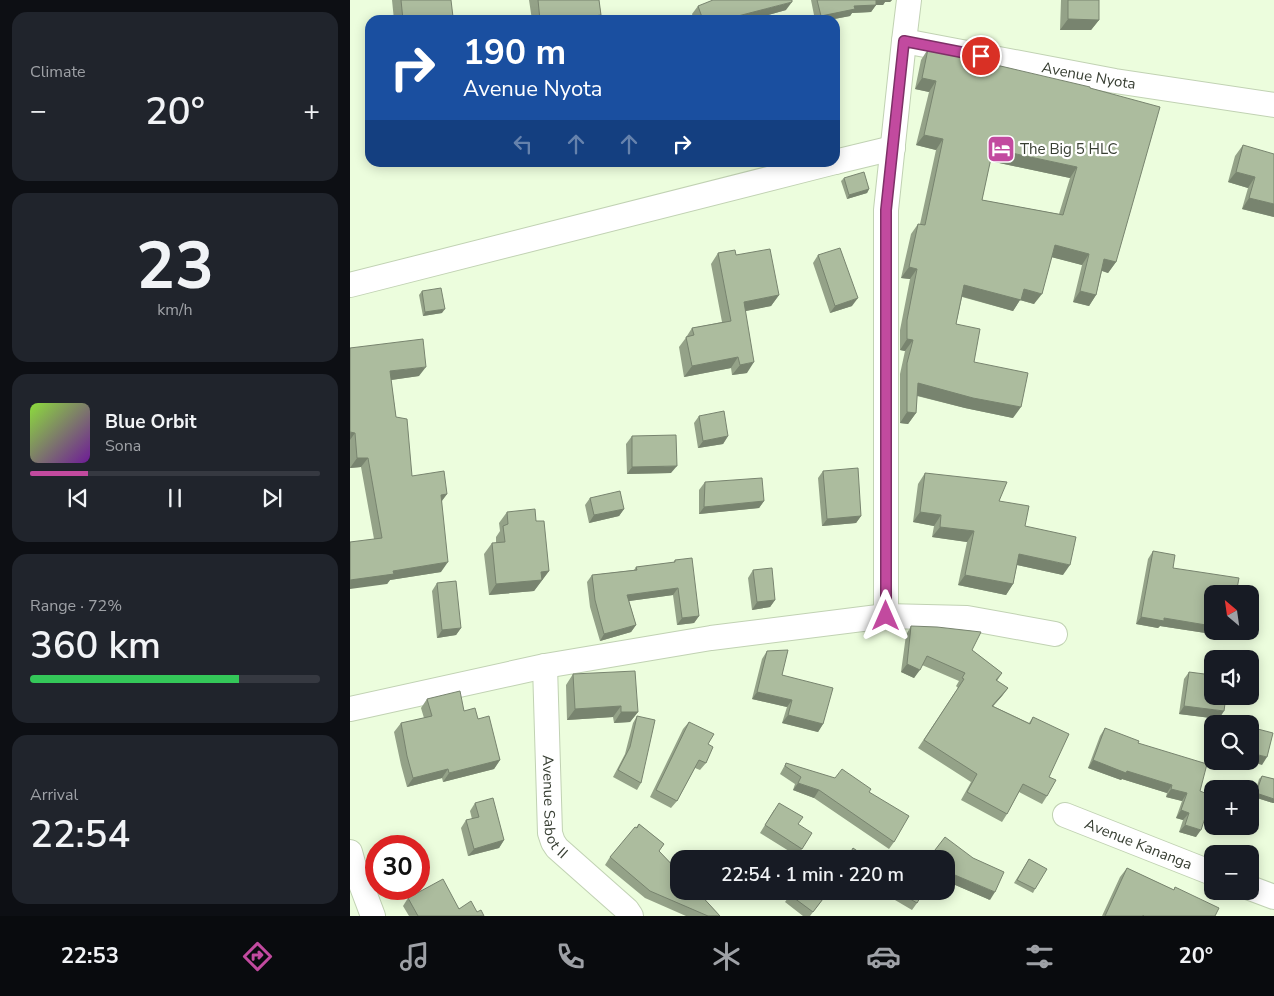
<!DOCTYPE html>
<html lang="en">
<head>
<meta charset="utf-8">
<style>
  :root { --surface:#171b24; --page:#20242c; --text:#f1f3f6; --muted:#9ea1a6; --line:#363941; --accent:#c24a9f }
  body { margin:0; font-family:"Nunito Sans",sans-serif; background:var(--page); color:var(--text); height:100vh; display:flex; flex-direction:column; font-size:19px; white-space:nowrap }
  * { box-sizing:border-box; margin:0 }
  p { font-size:16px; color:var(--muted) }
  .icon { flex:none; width:28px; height:28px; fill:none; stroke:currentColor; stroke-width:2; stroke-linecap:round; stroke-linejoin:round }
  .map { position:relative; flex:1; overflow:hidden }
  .panel { display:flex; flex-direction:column; gap:12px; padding:12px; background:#0d0f14; width:350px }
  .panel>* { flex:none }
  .banner { position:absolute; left:15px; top:15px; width:475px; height:152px; border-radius:15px; box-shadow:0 2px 12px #0003; background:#1a4fa0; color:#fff; overflow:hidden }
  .needle { width:32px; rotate:331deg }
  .buttons { position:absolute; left:854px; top:585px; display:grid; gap:10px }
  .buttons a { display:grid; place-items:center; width:55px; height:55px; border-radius:10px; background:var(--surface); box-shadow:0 2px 12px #0003; font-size:25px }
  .speed { position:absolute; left:15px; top:835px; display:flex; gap:10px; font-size:25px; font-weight:700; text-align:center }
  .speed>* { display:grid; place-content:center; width:65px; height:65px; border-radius:50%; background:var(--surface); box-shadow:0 2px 12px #0003; line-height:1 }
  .speed .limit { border:8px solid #d22; background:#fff; color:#111 }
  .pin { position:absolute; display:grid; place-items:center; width:42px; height:42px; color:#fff; margin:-21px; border:2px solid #fff; border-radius:50%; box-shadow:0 1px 5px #0007 }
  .me { position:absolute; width:55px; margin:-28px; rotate:0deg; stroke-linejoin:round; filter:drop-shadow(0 0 4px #0008) }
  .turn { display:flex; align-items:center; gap:18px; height:105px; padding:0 15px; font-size:22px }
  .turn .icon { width:65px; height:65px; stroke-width:2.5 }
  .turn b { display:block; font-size:35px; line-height:42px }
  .lanes { display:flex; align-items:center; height:48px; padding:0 15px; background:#0003; justify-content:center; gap:25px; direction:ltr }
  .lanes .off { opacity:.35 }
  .big { font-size:38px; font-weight:600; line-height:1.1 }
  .panel .widget { flex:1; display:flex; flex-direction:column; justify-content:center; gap:8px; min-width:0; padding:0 18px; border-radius:15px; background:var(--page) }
  .panel .dial { align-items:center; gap:0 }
  .dial b { font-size:65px; line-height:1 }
  .song { display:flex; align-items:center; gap:15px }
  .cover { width:60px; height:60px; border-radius:8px; background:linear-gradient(135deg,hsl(90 70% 55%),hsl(280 70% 35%)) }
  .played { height:5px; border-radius:2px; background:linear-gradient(90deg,var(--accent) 20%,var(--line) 20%) }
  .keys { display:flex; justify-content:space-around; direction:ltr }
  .heat { display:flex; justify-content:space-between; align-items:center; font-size:28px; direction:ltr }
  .charge { height:8px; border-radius:4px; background:linear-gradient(90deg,#34c759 72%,var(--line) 0) }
  .trip { position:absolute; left:320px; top:850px; width:285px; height:50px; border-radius:15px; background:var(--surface); box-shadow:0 2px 12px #0003; font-weight:600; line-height:50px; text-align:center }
  .tabs { display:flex; height:80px; justify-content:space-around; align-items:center; background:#090b0e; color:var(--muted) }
  .tabs .icon { width:35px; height:35px }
  .tabs .selected { color:var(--accent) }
  .tabs b { font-size:22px; color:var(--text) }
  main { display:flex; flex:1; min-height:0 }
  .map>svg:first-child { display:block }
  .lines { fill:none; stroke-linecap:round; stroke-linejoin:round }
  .minor-casing { stroke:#c1d2b3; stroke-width:26 }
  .minor { stroke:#fff; stroke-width:24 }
  .wall { fill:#94a288; fill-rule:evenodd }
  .shaded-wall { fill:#78846f }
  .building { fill:#acbc9e; stroke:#78846f; fill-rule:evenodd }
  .route-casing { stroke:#7e3067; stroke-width:12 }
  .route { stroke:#c24a9f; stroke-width:9 }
  .labels { text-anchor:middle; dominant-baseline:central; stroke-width:4.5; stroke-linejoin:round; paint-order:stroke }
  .street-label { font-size:15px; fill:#383f33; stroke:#fff }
  .poi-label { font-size:15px; fill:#383f33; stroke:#fff; text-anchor:start }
</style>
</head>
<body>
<main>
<section class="panel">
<div class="widget"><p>Climate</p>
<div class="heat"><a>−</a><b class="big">20°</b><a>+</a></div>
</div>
<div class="widget dial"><b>23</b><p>km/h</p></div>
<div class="widget">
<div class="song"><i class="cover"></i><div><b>Blue Orbit</b><p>Sona</p></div></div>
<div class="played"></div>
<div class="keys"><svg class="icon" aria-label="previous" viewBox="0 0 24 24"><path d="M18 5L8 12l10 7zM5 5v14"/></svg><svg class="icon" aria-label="pause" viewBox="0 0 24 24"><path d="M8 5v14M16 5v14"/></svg><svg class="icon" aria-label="next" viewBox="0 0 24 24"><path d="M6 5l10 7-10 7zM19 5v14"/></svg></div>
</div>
<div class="widget"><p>Range · 72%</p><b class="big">360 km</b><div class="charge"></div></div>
<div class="widget"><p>Arrival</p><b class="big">22:54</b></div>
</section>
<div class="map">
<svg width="924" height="916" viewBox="0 0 924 916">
  <rect width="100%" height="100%" fill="#ecfddd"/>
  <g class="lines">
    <defs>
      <g id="minor">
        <path id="s1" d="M554,41L765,81L924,105"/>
        <path d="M485,162L543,148"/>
        <path d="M0,285L485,162"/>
        <path d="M536,616V210L554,41L559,0"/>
        <path id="s2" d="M195,666L200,833L203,842L207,848L277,910L281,916"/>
        <path d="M0,709L195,666L361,638L536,616L617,618L705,634"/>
        <path id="s3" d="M715,815L862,873"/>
        <path d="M0,852L3,863L23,916"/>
        <path d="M900,888L924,897"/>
      </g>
    </defs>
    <use href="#minor" class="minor-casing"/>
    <use href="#minor" class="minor"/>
  </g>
  <path class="wall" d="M42,0H101V20H44Z
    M179,0H249L251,15L247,20H182Z
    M461,0H542L540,2H535L533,5H526L521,12L502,13L500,16L479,20H465Z
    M711,0H749V20L741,30H710Z
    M348,6L436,10L400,20H344L342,14Z
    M578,49L740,88L766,262L758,273L752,271L746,295L739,306L723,302L732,265L702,257L684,304L670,300L663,311L612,297L606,324L624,362L663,418L615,408L567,396L566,413L558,424L550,423V374L555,351L550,350V330L560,279L551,278L561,234L568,224H570L586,150L566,145L579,92L565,89L571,60ZM640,161L720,178L709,214L632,200Z
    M893,145L924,217L892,209L898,188L878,182L885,156Z
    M494,178L519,189L517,193L497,199L491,181Z
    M368,253L386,255L429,295L421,306L395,311L397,373L382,375L381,368L334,377L329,347L335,339L342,328L372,322L361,264Z
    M468,255L502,306L480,313L463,263Z
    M72,291L92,313L73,316L69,295Z
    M0,348L69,376L41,380L46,417L62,476L97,494L92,501L91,572L40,580L37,584L24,539L11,467L0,468Z
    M349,416L378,436L373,444L348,448L344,423Z
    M282,436L321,473L277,474L276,444Z
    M473,471L511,516L506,523L472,526L468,478Z
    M575,473L649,501L675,526L713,575L667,565L663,584L656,595L608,585L617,542L582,537L584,526L563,522L568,484Z
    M355,482L414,501L409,508L349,514V490Z
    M240,498L274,509L269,516L239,523L235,505Z
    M157,512L186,521L199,571L184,591L139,595L134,554L142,543H146V537L150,531L149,523Z
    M803,551L823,568L875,636L810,626L808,628L786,624L798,559Z
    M325,560L349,616L344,623L327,625L323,595L279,601L286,625L281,632L250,641L240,607L237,582L242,575L284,570L286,567L323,563Z
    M403,570L425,600L420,607L402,610L398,578Z
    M87,583L111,628L106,635L87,638L82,591Z
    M561,626L622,650L652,673L647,681L658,688L652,696L643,706L679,723L683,717L699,777L697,796L692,804L669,792L657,814L652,822L611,800L621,782L568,748L608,688L606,686L609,681L572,665L564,678L551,672L556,635Z
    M417,651L432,675L473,724L468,732L432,723L437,707L402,699L412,659Z
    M839,672L869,719L829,714L834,679Z
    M223,674L288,712L280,722L264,723L263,717L217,720L216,685Z
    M77,699L114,711L128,719L150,760L144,769L93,782L92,778L57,787L51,765L44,732L51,723L74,718L71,708Z
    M287,716L291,783L287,790L263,777L275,754L283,723Z
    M339,722L358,744L356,763L350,770L345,768L327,801L321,808L300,797L333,729Z
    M755,728L788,743L850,791L846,837L829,832L833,820L826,818L832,801L816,797L817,793L772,779L771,780L738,768L750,736Z
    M436,763L519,792L544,842L539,849L464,798L443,790L445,784L430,774Z
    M912,776L924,779L923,803L904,797L909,779Z
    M125,803L154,840L149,848L118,856L111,828L116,820L122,819L120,811Z
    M424,810L448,824L452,849L447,856L410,833Z
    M289,824L314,844L309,851L370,916H336L295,898L255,865L260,857Z
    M596,859L640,900L596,881Z
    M679,859L685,889L683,893L664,883Z
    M777,868L824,890L825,887L865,916H752L770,877Z
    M443,891H479L460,916H453L435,902Z
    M520,891H540L534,899Z
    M551,891L567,903L562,910L545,900Z
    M58,898L127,912L134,916H59L53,906Z"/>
  <path class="shaded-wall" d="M524,0H542L540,2H535L533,5H526L521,12L502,13L500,16L479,20H468L471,16Z
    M442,2L436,10L400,20H385L388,16Z
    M251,15L247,20H216Z
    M103,17L101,20H80Z
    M718,19L749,20L741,30H710Z
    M572,78L586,81L579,92L565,89Z
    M574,135L593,139L586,150L566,145Z
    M643,149L727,167L720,178L635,160Z
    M886,172L905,177L898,188L878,182Z
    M519,189L517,193L497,199L499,195Z
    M899,198L924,204V217L892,209Z
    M705,245L739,254L732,265L697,256Z
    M754,259L766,262L758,273L747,269Z
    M559,267L567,269L560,279L551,278Z
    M614,285L674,289L692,294L684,304L670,300L663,311L607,295Z
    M730,291L746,295L739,306L723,302Z
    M429,295L421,306L386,313L394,302Z
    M508,298L502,306L480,313L485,306Z
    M95,309L92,313L73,316L75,312Z
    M557,339L563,340L555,351L550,350Z
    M388,357L381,368L334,377L342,366Z
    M404,362L397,373L382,375L390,365Z
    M76,367L69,376L34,381L40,371Z
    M568,383L671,407L663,418L615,408L561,394Z
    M557,412L566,413L558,424L550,423Z
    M0,432L5,433L0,440Z
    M378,436L373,444L348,448L353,441Z
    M7,458H18L11,467L0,468Z
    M327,466L321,473L277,474L282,467Z
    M97,494L90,503L91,495Z
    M414,501L409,508L349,514L354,507Z
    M274,509L269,516L239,523L244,515Z
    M570,512L591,515L584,526L563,522Z
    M511,516L506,523L472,526L477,519Z
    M590,527L624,531L617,542L582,537Z
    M669,554L720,565L713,575L662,564Z
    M98,562L91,572L40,580L37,584L0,589V580L43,571Z
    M199,571L184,591L139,595L146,584L191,572Z
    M615,575L663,584L656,595L608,585Z
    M328,588L323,595L272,602L277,595Z
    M425,600L420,607L402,610L407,602Z
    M349,616L344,623L327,625L332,618Z
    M791,617L814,618L862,626V631H879L875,636L810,626L808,628L786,624Z
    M286,625L281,632L250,641L254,634Z
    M111,628L106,635L87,638L92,630Z
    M557,664L570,670L564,678L551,672Z
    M658,688L652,696L636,714L642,706Z
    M407,692L442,700L437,707L402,699Z
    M271,706L263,717L217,720L225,709Z
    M834,706L874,711L869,719L829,714Z
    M271,712H288L280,722L264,723Z
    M438,715L473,724L468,732L432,723Z
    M900,753L917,757L912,765L899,761H900Z
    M150,760L144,769L93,782L99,773Z
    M743,760L822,785L817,793L772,779L771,780L738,768Z
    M98,769L92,778L57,787L63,778Z
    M448,783L469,790L464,798L443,790Z
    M821,789L837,793L832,801L816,797Z
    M906,793L924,799V803H923L904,797Z
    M831,810L839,813L833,820L826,818Z
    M835,825L851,830L846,837L829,832Z
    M154,840L149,848L118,856L124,849Z
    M600,873L645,892L640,900L596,881V878Z"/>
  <path class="building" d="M51,0H101L103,17L80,20H53Z
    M188,0H249L251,15L216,20H190Z
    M363,0H442V2L388,16L390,20H353L348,6Z
    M467,0H526V5L504,6L505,9L471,16Z
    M718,0H749V20L718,19Z
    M578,49L740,87V88L810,107L766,262L754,259L746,295L730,291L739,254L705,245L692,294L674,289L671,300L614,285L606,324L630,329L624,362L678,373L671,407L623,398L568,383L566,413L557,412V363L563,340L557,339V320L567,269L559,267L568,224L575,225L593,139L574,135L586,81L572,78ZM643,149L727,167L713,215L632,200Z
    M893,145L924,154V204L899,198L905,177L886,172Z
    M514,172L519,189L499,195L494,178Z
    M490,248L508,298L485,306L468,255Z
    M420,249L429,295L394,302L404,362L390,365L388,357L342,366L336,337L344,335L342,328L381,321L368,253L385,250L386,255Z
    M91,288L95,309L75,312L72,291Z
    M73,339L76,367L40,371L46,417L57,419L62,476L94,471L97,494L91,495L98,562L43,571L44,574L0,580V542L32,538L18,458H7L5,433L0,432V348Z
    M374,411L378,436L353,441L349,416Z
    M326,435L327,466L282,467V436Z
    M508,468L511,516L477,519L473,471Z
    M575,473L657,482L649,501L679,506L675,526L726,537L720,565L669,554L663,584L615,575L624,531L590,527L591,515L570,512Z
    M412,478L414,501L354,507L355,482Z
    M270,491L274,509L244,515L240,498Z
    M185,509L186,521H194L199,571L191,572L192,580L146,584L142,543L155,542L153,526L158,524L157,512Z
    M803,551L825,555L823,568L889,578L886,594H862V626L814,618V621L791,617Z
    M342,558L349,616L332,618L328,588L277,595L286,625L254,634L245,600L242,575L287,570L286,567L325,562V560Z
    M422,568L425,600L407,602L403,570Z
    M106,581L111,628L92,630L87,583Z
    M561,626L587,627L631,632L622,650L652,673L646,680L658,688L642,706L680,724L683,717L719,734L699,777L706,780L697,796L673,784L657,814L617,792L627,774L574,740L614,679L612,678L615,673L577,656L570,670L557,664Z
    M438,650L432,675L483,688L473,724L438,715L442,700L407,692L417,651Z
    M285,671L288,712H271V706L225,709L223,674Z
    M839,672L862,675V696H876L874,711L834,706Z
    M110,691L114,711L125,708L128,719L139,716L150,760L99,773L98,769L63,778L57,756L51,723L82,716L77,699Z
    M287,716L305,720L291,783L268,770L280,747Z
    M339,722L364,734L358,744L363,747L356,763L349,760L327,801L306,790Z
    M900,727L923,733L917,757L900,753Z
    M755,728L789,741L788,743L857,764L850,791L862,796V797L851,830L835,825L839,813L831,810L837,793L821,789L822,785L777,771L776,773L743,760Z
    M436,763L485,778L492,769L521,789L519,792L559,816L544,842L469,790L448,783L451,777L435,766Z
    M912,776L924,779V799L906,793Z
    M143,798L154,840L124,849L116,820L129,817L125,803Z
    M429,803L453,817L448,824L462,833L452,849L415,825Z
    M289,824L314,844L309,851L329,872V891H347L370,916H358L300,891L260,857L285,827L287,828Z
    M595,837L623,858L654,872L645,892L600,873L596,870V859H578Z
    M503,848L519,859H497Z
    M679,859L697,869L685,889L667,880Z
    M777,868L824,890L825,887L869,908L865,916H794L793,915V916H755Z
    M93,879L109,909L121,901L127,912L131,910L134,916H68L58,898Z
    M443,891H479L463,912L440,895Z
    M552,891H574L567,903L550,893Z"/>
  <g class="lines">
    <defs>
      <path id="route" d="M536,616V210L554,41L631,56"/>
    </defs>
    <use href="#route" class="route-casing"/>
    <use href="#route" class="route"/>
  </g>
  <defs>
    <symbol id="hotel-square" viewBox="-11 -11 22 22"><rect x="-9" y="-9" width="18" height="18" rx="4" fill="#c24a9f" stroke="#fff"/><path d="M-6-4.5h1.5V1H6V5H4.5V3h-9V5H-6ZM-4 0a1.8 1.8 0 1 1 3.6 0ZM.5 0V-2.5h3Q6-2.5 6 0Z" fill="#fff"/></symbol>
  </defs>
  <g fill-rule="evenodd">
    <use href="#hotel-square" x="635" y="133" width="32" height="32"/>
  </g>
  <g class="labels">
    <g class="street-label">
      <text stroke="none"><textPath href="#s1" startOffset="188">Avenue Nyota</textPath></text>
      <text stroke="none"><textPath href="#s2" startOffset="142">Avenue Sabot II</textPath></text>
      <text stroke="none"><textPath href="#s3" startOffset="79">Avenue Kananga</textPath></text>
    </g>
    <g class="poi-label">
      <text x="670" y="149">The Big 5 HLC</text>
    </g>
  </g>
</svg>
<div class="buttons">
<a><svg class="needle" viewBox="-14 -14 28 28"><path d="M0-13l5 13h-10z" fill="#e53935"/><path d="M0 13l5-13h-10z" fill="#9ea1a6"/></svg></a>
<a><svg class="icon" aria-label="sound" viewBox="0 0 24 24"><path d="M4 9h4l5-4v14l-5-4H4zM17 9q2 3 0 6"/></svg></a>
<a><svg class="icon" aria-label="search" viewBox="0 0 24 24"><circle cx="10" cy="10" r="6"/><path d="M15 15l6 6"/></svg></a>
<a>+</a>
<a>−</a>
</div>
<div class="speed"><div class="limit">30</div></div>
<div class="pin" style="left:631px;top:56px;background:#d93025"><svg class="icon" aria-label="arrive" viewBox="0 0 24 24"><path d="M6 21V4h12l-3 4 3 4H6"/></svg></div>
<svg class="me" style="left:536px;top:616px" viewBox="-20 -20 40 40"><path d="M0-17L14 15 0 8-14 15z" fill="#c24a9f" stroke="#fff" stroke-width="4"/></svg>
<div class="trip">22:54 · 1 min · 220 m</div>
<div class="banner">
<div class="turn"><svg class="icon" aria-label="right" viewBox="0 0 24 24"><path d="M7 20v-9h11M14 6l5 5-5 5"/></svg><div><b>190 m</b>Avenue Nyota</div></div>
<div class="lanes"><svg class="icon off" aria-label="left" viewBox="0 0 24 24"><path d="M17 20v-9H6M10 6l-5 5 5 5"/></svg><svg class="icon off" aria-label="ahead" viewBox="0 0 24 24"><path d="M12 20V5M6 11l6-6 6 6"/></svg><svg class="icon off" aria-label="ahead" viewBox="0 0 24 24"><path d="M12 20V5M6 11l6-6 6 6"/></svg><svg class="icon" aria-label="right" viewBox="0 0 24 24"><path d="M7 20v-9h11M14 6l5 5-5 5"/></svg></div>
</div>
</div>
</main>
<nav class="tabs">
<b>22:53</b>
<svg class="icon selected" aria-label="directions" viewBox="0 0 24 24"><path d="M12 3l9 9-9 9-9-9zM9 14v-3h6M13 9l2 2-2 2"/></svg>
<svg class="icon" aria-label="music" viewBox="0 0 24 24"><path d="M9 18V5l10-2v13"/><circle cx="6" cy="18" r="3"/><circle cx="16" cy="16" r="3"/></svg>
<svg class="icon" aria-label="phone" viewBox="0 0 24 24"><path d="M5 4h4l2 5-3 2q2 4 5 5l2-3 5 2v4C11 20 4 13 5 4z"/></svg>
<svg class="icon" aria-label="climate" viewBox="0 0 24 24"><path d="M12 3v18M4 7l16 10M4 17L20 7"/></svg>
<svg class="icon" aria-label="car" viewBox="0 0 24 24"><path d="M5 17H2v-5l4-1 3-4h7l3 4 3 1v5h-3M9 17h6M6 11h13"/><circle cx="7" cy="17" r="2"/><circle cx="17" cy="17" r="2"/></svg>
<svg class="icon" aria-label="filters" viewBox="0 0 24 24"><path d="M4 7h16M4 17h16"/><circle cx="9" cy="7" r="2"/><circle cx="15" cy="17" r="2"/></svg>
<b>20°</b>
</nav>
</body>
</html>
